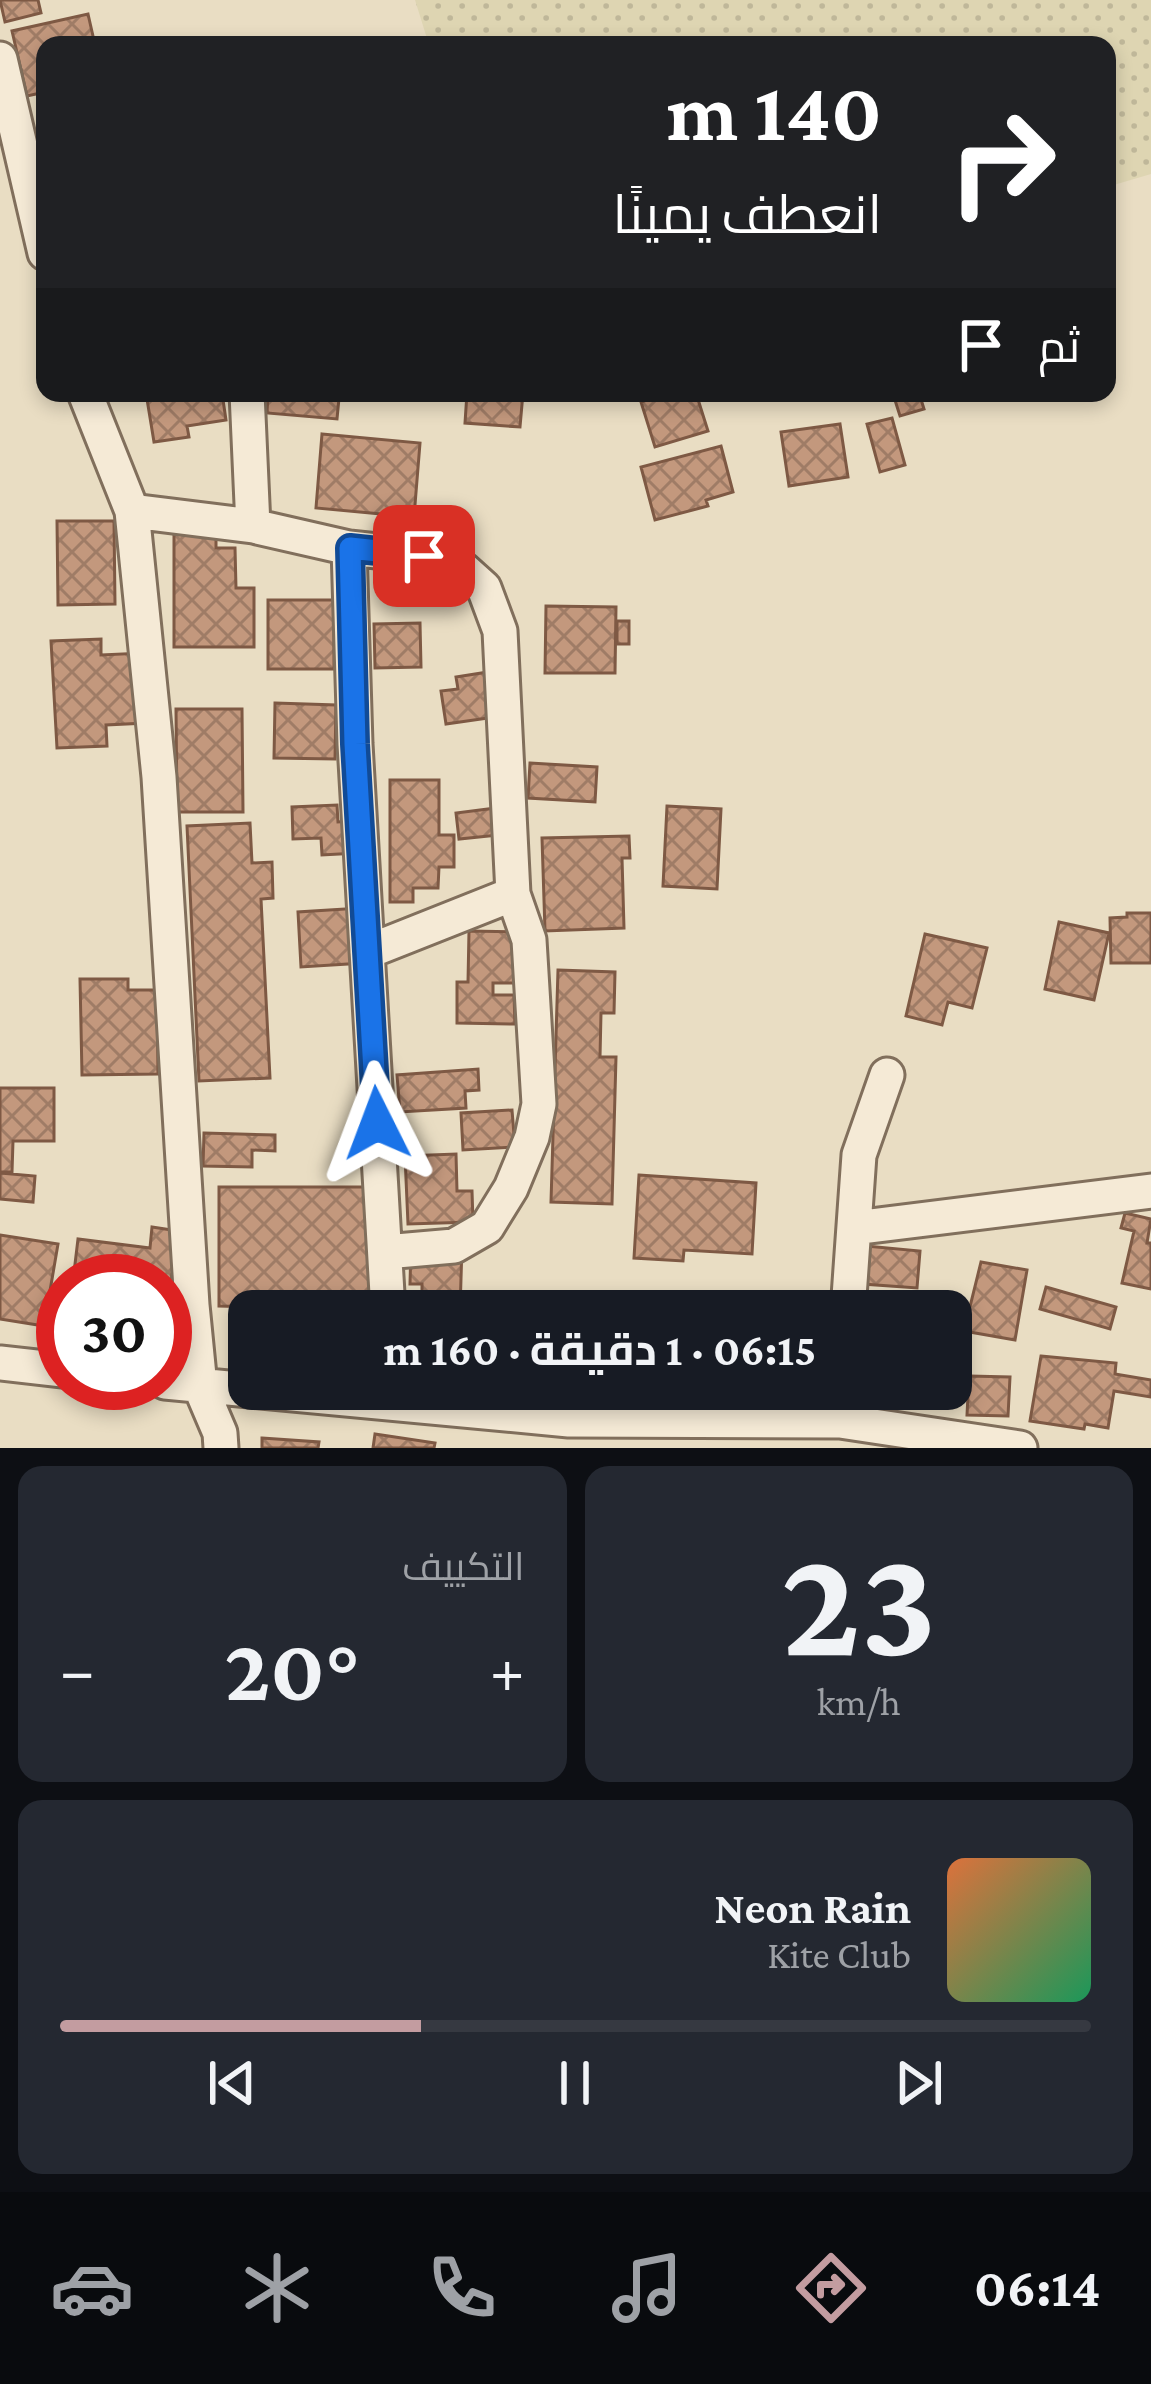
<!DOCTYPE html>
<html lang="ar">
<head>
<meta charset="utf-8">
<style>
  :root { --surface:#171b24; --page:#242831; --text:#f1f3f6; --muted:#9ea1a6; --line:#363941; --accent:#c39ca0 }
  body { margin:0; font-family:"Crimson Pro",Cairo,serif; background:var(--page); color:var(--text); direction:rtl; height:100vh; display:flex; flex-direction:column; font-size:45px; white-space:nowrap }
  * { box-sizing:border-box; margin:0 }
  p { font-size:39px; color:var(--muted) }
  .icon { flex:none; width:66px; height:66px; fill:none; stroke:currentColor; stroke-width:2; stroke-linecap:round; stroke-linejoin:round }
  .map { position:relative; height:1448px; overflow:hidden; direction:ltr }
  .drawer { display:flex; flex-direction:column; gap:18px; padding:18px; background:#0d0f14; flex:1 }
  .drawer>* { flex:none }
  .top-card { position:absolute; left:36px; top:36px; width:1080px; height:366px; border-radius:24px; box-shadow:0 6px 18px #0003; direction:rtl; background:#202124; color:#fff; overflow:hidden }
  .speed { position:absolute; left:36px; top:1254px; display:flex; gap:24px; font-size:60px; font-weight:700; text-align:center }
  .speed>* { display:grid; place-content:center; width:156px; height:156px; border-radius:50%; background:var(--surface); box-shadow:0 6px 18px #0003; line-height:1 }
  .speed .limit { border:18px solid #d22; background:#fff; color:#111 }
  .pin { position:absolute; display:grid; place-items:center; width:102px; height:102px; color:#fff; margin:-51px; border-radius:24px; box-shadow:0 6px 18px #0006 }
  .me { position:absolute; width:132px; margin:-66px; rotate:357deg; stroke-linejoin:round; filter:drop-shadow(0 0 9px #0008) }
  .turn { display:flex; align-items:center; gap:42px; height:252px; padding:0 36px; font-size:54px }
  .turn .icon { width:156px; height:156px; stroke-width:2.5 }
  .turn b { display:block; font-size:84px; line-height:102px }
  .then { display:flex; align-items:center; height:114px; padding:0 36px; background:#0003; gap:24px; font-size:45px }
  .big { font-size:90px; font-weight:700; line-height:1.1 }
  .drawer .card { flex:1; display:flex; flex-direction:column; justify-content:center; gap:18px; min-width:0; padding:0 42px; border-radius:24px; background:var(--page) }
  .drawer .dial { align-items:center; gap:0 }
  .dial b { font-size:156px; line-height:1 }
  .song { display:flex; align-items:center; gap:36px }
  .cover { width:144px; height:144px; border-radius:18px; background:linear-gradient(135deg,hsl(20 70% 55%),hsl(150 70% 35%)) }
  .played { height:12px; border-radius:6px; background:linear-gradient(90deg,var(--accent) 35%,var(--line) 35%) }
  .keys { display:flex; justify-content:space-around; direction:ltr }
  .heat { display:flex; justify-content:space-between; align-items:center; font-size:66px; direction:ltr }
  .drawer .tiles { flex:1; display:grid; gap:18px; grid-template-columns:1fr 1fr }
  .card:last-child { grid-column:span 2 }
  .trip { position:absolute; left:228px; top:1290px; width:744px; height:120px; border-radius:24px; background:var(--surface); box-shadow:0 6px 18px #0003; font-weight:700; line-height:120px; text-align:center; direction:rtl }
  .tabs { display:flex; height:192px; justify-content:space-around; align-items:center; background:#090b0e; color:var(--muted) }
  .tabs .icon { width:84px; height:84px }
  .tabs .active { color:var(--accent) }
  .tabs b { font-size:54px; color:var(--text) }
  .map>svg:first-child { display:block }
  .farmland { fill:url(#farmland-dots) }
  .building { fill:url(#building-cross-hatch); stroke:#7e5944; stroke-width:3 }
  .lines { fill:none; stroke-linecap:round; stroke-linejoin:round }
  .street-casing { stroke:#816f5c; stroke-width:39 }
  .street { stroke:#f5ead6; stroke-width:33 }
  .route-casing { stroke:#114b97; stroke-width:30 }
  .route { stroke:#1a73e8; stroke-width:21 }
</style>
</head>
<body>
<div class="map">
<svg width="1151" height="1448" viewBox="0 0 1151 1448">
  <defs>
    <pattern id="farmland-dots" width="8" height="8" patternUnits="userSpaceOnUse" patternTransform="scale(3)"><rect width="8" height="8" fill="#ded5b2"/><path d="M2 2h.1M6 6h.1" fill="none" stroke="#bfb799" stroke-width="1.8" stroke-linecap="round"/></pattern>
    <pattern id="building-cross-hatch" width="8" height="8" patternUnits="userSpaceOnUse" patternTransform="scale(3)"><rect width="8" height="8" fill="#c3987d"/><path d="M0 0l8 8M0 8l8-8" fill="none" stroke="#9f7c66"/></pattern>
  </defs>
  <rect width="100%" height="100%" fill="#e9ddc3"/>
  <path class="farmland" d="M415,0H1151V174L1107,187V45H429Z"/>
  <path class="building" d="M0,0H38L41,13L5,22Z
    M88,14L95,45H45V92L27,96L12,31Z
    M146,393H222L226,420L187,426L189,437L154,442Z
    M268,393H366L365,400L339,398L337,419L267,413Z
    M467,393H523L520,427L465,423Z
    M668,393H696L708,431L655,447L641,402Z
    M908,393H919L924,409L900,416L894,397Z
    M892,418L905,465L880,472L867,424Z
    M840,424L848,477L789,486L781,432Z
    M322,434L420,443L414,517L316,508Z
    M721,446L733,492L706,500L708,506L655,520L641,467Z
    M57,521H114L115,604L58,605Z
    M174,527H216V548H235L236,588H254V647H174Z
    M268,600H334V669H268Z
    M546,606L616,607L615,673H545Z
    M617,621H629V644H617Z
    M420,623L421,667L375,668L374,624Z
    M101,639V655L143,653L146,723L106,725L107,746L57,748L51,641Z
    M494,671L502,716L446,724L441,691L458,689L456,677Z
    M275,703L336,705L335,759L274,758Z
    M176,709H242L243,812H177Z
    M530,763L597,767L595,802L528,798Z
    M390,780H439V835H454V867H439L438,888H413V902H390Z
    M337,805L338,822L355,821L357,853L322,855L321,838L293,839L292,807Z
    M667,806L721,809L717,889L663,886Z
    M496,808L499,835L459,839L456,813Z
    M250,823L252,863L272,862L273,898L261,899L270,1078L199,1081L187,826Z
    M629,836L630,858H622L624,928L545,931L542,838Z
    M360,908L363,963L301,967L298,912Z
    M1127,913H1151V963H1111L1110,918L1127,917Z
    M1059,922L1109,933L1094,1000L1045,989Z
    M469,931L518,932L517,983H493V995H514L515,1024L457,1023V982H468Z
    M925,934L987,948L972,1008L948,1002L942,1025L906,1016Z
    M558,970L615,972L614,1013H601L600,1057H616L612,1204L551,1202Z
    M80,979H128V990H157L158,1074L82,1075Z
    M478,1069L479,1090L465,1091L466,1108L400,1112L397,1075Z
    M0,1088H54V1141H13L12,1172H0Z
    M512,1110L515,1147L463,1150L461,1113Z
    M204,1133L275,1135V1151L252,1150V1167L203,1166Z
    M456,1154L457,1191H472L473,1222L408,1224L405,1156Z
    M0,1173L35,1176L33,1202L0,1199Z
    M639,1175L756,1183L752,1254L684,1250L683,1261L634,1258Z
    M219,1187H385V1311L219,1306Z
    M1125,1213L1151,1219L1147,1243H1151V1289L1122,1283L1134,1231L1121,1228Z
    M152,1227L185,1232L179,1276L172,1275L169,1306H165V1281H73L78,1239L150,1248Z
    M0,1235L58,1244L44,1326L0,1319Z
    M411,1245L462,1246L460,1311H422V1284H410Z
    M866,1246L920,1251L917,1288L863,1284Z
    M981,1262L1027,1270L1015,1340L964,1331Z
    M1046,1287L1116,1307L1110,1329L1040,1309Z
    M1041,1356L1116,1363L1115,1374L1151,1380V1397L1114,1391L1108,1428L1085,1424L1084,1429L1030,1421Z
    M969,1376L1010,1377L1008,1416L967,1415Z
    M868,1389H917L916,1404L867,1401Z
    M375,1434L435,1443L434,1448H373Z
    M262,1438L319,1442L318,1448H262Z"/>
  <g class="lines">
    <defs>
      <path id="street" d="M0,59L45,253
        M85,393L132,511L159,777L192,1305L200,1386L220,1433L221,1448
        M247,393L253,526
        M132,511L253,526L349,548L424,556L464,570L484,588L500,631L513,894L529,940L539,1104L532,1137L511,1188L487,1227L454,1246L385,1252
        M349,548L355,744L388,1311
        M367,952L513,894
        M854,1228L1151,1191
        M848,1311L859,1155L887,1075
        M0,1363L63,1370
        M165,1382L569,1420L840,1421L1020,1448
        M840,1421L843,1389"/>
    </defs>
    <use href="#street" class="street-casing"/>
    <use href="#street" class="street"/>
  </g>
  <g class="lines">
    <defs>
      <path id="route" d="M377,1123L355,744L350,548L424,556"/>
    </defs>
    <use href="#route" class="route-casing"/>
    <use href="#route" class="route"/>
  </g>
</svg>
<div class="speed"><div class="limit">30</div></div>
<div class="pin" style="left:424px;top:556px;background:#d93025"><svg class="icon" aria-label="arrive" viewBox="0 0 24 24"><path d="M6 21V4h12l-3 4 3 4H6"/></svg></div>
<svg class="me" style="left:377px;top:1123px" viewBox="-20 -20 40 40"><path d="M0-17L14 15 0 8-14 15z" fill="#1a73e8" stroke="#fff" stroke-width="4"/></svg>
<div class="trip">06:15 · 1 دقيقة · 160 m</div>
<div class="top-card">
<div class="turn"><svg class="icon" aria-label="right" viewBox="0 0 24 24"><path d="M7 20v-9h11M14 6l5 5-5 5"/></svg><div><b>140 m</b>انعطف يمينًا</div></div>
<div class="then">ثم<svg class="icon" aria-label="arrive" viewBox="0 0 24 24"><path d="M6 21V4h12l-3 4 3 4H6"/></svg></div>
</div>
</div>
<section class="drawer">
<div class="tiles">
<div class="card dial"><b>23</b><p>km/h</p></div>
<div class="card"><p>التكييف</p>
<div class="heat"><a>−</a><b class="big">20°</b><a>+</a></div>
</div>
<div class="card">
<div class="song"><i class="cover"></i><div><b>Neon Rain</b><p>Kite Club</p></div></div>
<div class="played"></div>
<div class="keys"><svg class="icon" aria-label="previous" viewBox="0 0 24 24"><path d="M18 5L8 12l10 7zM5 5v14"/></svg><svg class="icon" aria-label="pause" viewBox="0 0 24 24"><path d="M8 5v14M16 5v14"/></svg><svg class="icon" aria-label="next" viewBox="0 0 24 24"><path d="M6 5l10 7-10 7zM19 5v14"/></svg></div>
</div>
</div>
</section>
<nav class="tabs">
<b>06:14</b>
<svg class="icon active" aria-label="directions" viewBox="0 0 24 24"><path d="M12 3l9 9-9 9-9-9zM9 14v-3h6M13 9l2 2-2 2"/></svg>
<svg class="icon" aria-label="music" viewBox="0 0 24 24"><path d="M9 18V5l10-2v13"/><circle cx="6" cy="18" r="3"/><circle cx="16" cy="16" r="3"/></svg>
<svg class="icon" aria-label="phone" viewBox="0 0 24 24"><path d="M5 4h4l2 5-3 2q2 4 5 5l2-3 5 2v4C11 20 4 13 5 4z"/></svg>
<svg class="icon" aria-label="climate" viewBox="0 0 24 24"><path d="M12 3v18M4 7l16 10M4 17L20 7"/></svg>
<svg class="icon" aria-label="car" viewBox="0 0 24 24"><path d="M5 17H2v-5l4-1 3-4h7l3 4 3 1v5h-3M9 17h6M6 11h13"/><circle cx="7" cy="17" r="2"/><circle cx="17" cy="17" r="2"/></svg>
</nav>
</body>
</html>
